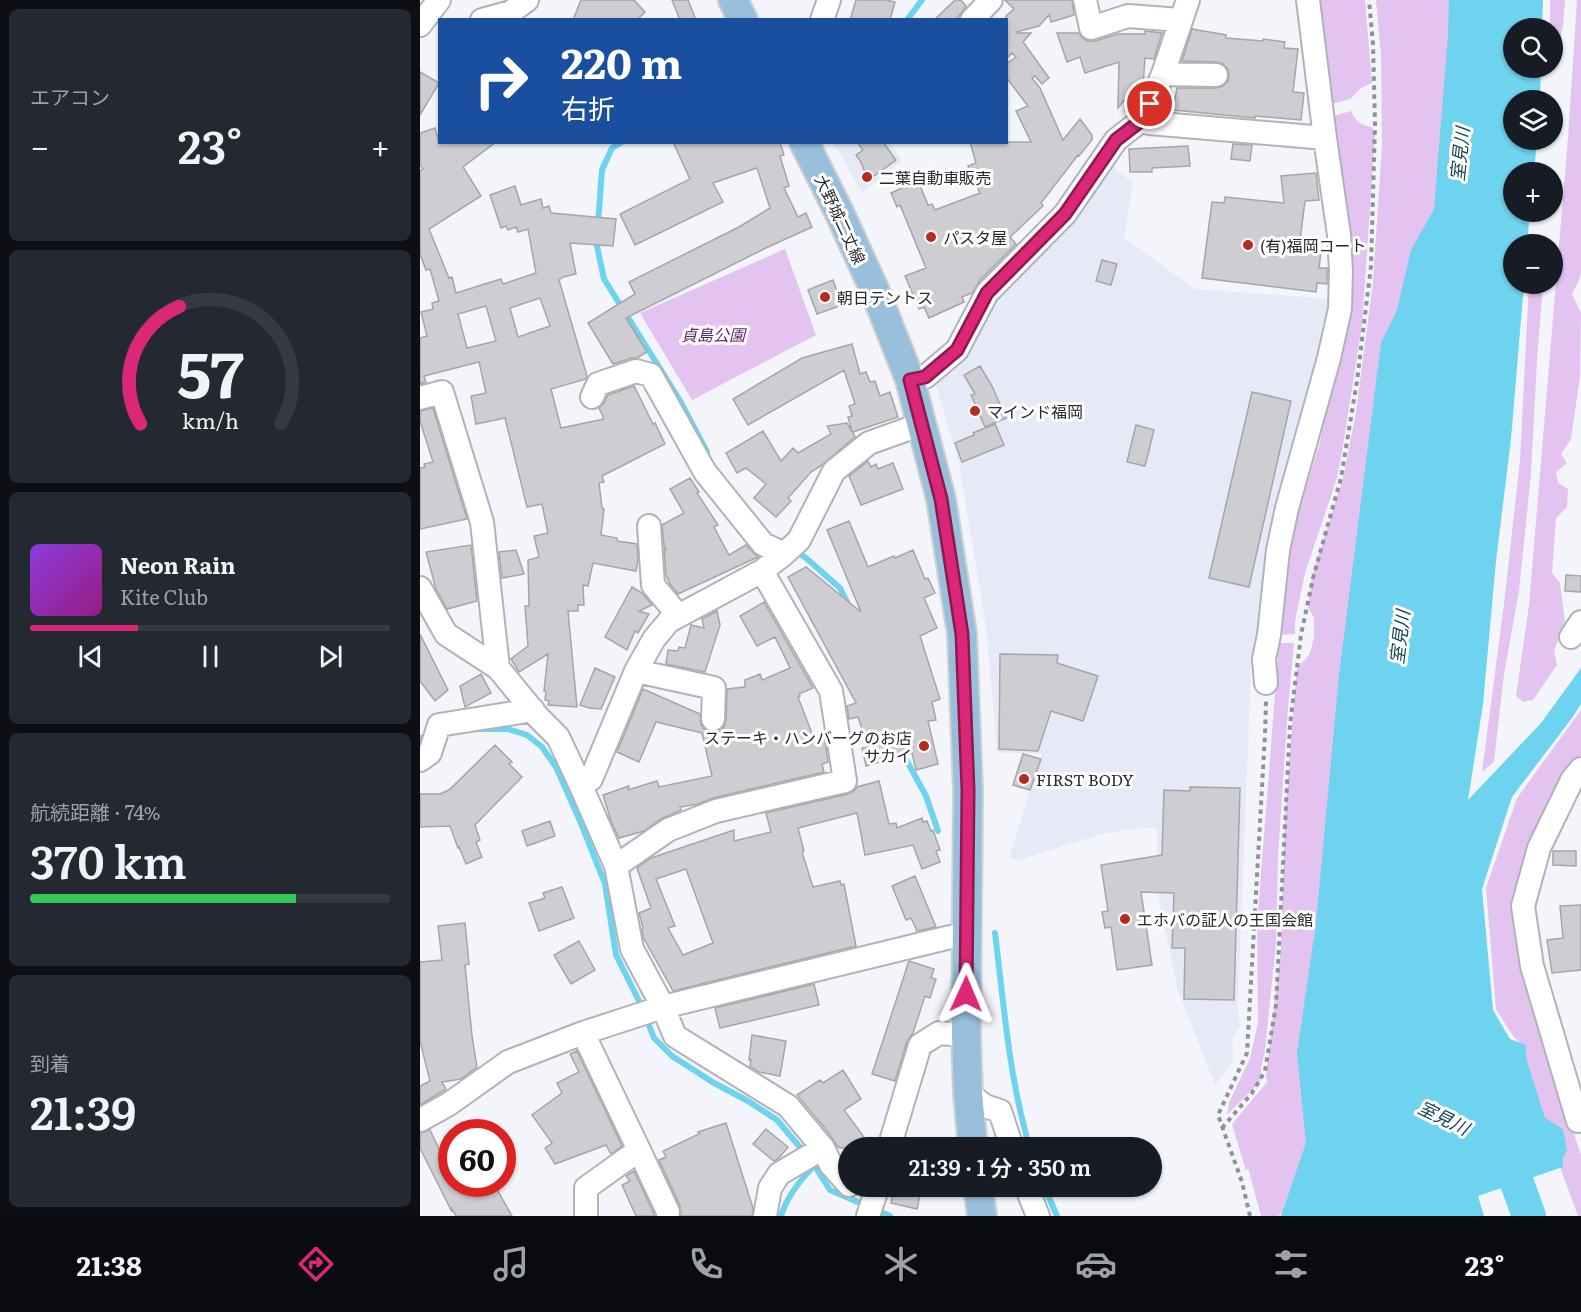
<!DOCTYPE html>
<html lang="ja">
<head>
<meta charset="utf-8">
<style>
  :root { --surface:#171b24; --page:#242831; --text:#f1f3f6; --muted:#9ea1a6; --line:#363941; --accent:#db2777 }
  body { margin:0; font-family:Literata,"Noto Sans JP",serif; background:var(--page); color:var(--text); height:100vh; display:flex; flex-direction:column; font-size:22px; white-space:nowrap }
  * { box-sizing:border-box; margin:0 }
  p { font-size:20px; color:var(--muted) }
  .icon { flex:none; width:33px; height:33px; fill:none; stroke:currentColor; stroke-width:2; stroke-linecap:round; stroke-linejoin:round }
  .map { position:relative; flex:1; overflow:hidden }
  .panel { display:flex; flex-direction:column; gap:9px; padding:9px; background:#0d0f14; width:420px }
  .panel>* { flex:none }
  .guide { position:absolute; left:18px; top:18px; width:570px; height:126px; border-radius:0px; box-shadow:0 2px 4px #0004; background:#1a4fa0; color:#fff; overflow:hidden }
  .fabs { position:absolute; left:1083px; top:18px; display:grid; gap:12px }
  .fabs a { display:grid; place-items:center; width:60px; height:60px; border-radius:50%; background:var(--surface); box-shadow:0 2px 4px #0004; font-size:30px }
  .speed { position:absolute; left:18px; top:1119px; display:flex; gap:12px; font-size:30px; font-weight:700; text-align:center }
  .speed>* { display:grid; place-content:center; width:78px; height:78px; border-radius:50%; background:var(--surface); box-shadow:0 2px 4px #0004; line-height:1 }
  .speed .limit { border:9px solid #d22; background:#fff; color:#111 }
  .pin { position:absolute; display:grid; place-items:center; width:51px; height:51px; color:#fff; margin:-26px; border:3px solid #fff; border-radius:50%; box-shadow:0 2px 6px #0007 }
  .me { position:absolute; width:66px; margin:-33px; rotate:1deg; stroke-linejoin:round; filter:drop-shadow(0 0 4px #0008) }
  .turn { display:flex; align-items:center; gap:21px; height:126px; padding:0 24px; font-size:27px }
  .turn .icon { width:78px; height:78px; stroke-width:2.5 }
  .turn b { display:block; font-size:42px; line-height:51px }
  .big { font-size:45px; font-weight:600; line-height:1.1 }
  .panel .card { flex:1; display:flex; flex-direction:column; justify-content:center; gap:9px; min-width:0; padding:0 21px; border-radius:9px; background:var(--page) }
  .panel .dial { align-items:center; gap:0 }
  .dial svg { height:156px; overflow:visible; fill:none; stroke:var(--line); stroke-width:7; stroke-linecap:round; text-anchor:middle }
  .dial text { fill:var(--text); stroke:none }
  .song { display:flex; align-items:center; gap:18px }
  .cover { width:72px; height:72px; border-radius:9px; background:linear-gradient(135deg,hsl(270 70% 55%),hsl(310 70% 35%)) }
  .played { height:6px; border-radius:3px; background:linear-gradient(90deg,var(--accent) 30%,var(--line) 30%) }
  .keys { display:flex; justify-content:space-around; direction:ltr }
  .heat { display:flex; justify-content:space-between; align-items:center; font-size:33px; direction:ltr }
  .charge { height:9px; border-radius:4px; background:linear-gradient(90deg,#34c759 74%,var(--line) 0) }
  .trip { position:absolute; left:418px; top:1137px; width:324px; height:60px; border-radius:30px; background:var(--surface); box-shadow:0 2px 4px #0004; font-weight:600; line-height:60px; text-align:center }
  .menu { display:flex; height:96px; justify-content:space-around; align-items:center; background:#090b0e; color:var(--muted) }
  .menu .icon { width:42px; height:42px }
  .menu .on { color:var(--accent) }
  .menu b { font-size:27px; color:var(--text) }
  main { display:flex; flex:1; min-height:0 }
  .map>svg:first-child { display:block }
  .built { fill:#e5eaf6 }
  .green { fill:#e3c3f0 }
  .water { fill:#6ed3ee }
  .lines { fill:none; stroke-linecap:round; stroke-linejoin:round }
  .stream { stroke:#6ed3ee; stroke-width:6 }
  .river { stroke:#6ed3ee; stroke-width:34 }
  .building { fill:#cecdd2; stroke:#a5a5aa; stroke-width:1.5; fill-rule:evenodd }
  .minor-casing { stroke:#b1b3b8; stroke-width:26 }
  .major-casing { stroke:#d0d0d0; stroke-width:32 }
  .path { stroke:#909195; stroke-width:4; stroke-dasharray:4.5 4.5; stroke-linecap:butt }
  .minor { stroke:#fff; stroke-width:22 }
  .major { stroke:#98bfdc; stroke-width:28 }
  .route-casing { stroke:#8e194d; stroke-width:15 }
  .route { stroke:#db2777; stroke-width:10 }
  .poi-dot { fill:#b82a1e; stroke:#fff; stroke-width:2 }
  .labels { text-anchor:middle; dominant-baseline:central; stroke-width:6; stroke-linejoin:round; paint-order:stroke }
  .poi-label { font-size:16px; fill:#28292b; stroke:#fff; text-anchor:start }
  .street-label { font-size:16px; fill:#28292b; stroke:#fff }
  .park-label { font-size:16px; font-style:italic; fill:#5f2772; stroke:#fff }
  .water-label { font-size:18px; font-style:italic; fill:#194652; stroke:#fff }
</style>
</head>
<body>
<main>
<section class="panel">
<div class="card"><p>エアコン</p>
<div class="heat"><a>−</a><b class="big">23°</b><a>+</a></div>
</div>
<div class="card dial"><svg viewBox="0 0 100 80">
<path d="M14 69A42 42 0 1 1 86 69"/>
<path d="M14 69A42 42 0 0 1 34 9" stroke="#db2777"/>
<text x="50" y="56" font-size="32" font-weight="700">57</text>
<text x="50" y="72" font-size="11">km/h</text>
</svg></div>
<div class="card">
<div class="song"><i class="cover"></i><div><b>Neon Rain</b><p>Kite Club</p></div></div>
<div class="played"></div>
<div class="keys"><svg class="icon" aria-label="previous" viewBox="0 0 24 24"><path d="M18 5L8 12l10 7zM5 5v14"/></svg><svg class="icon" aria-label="pause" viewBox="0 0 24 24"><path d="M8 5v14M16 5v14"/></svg><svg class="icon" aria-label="next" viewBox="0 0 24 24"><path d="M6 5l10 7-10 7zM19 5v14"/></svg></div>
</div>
<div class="card"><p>航続距離 · 74%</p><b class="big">370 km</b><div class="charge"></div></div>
<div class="card"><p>到着</p><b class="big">21:39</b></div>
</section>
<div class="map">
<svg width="1161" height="1216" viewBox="0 0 1161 1216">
  <rect width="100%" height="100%" fill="#f3f5fa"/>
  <path class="built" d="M414,143H470L482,161L442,193Z
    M691,165L713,183L704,238L775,289L911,299L844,583L831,668L818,1002L820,1027L812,1039L813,1061L795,1085L758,991L738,895L737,828L710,829L675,836L599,860L589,858L622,753H577L566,627L539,464L514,378L574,301Z"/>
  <path class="green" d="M895,0H945L952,83L941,88L930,99L908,105Z
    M956,0H1051L894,1147L870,1207L858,1216H841L828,1168L826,1171L812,1124L847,1082L846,1075L861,948L865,816L877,667L885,660L890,653L894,637V618L888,607L892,576L923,478L936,412L953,282L962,144L961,56Z
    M1130,0H1145L1143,26L1140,40L1133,33L1132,28H1130Z
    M1157,0H1161V272L1160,278L1152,294L1161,313L1160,376L1151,439L1141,454L1147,463L1136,472L1138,483L1148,489L1147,507L1136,518L1132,573L1140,583L1145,622L1134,651L1137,665L1113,700L1103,702L1096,696L1109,605L1148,138Z
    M931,111C936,121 940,125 952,127L955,135L942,325L922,452L917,478L885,573L875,621V634L860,635L868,546L899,445L921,349L932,284L930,259L910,117Z
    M365,249L396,335L272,400L220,313Z
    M1109,284H1123L1117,360L1111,474L1099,591L1084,674L1074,762L1062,772L1084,604L1100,460Z
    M859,643H874L868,708L858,856L856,943L845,1050L841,1069L840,1082L807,1115L809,1103L830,1058L838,1023L837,925Z
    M1161,710V756L1122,824L1103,873L1129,1060L1161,1155V1216H1158L1124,1124L1100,1043L1093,1036L1076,1009L1066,888L1097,798Z"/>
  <path class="water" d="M1029,0H1123L1122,28H1094V68H1121L1120,96V100H1094V140H1117L1114,172H1094V212H1110L1107,244H1094V284H1104L1091,439L1076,561L1063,704L1048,800L1121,723L1161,668V704L1152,718L1092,797L1062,889L1073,1010L1090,1039L1106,1045V1058L1125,1118L1143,1129L1147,1151L1143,1158V1167L1058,1196L1064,1216H861L886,1143L877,1053L896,923L919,675L961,343L977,310L991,250L1014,209L1028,35Z"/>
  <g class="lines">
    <path class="stream" d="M487,20L502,0
      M178,223L182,170L192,148L202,142
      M177,239V246L184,279L259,399L287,452
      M374,550L386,558L420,588L429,606
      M60,729H88L107,735L122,747L136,767L160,821L185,884L196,955L223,1009
      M0,738L12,736
      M481,750L506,796L518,831
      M575,933C584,1005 589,1079 610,1148
      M226,1018L234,1038L252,1056L294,1083L328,1101L357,1120L384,1152
      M391,1160L410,1190L470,1216
      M624,1186L637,1216
      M361,1216C367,1196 380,1180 395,1165"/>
    <path class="river" d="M1068,1146L1093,1172L1109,1216"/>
  </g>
  <path class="building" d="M161,0H214L225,12L217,20H153Z
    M252,0H268L276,20H260Z
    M436,0H466L475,2L470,20H430Z
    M535,0H541L546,6L539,16L535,20H514Z
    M585,0H652L654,15L631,22L629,15L619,26L596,32L597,33H611L603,42L629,78L622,84L615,76L612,78L620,88L643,140L660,119L672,135V140L659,156L658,155L621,203L623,206L590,237L596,244L560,280L552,293L542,297L544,302L509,318L504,307L499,309L485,276L506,268L480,205L477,207L471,193L498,181L508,205L512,204L515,210L560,193L548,166L556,163L550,142H611L596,111L608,106L586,77V64L596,57L592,53L586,59V16L594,9Z
    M772,29L806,35V38L843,41V39L865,42L864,48L878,49L873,92L884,93L881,120L835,116V118L753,110L757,88H796L803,86L808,81L809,76L808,69L802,63L796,62L762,61Z
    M725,31L742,33L734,59L725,58L723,85L711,111H705V99L698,108L699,62L665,73L660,57L647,62L637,33H659L662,38L668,41H675L698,34H725Z
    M0,72L19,83L0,115Z
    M15,128L19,142H76L43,167L61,196L9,229L29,278L32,277L36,293L81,279L83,284L116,273L108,229L98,232L96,227L88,230L86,226L81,228L70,195L95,186L101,205L121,199L123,208L129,206L131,213L196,219L193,246L150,243L156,274L143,277L139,280L167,376L166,379L131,389L141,428L184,419L179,408L184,403L188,395L214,386L233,424L235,423L245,444L182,476L184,482L179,483L182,508L184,509L181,535L197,538V541L217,544L218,560L216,571L173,563L168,586L163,585L164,605H158V611H148L157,707L128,705L129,701L125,700L126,691H124L128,654L99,672L91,659L108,646L105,606H109L108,560L119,557L114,536L128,533L122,504L107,507L85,418L56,424L51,396L66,393L59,362L4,376L6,382L0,384V338L7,336L1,312L13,309L12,303L19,301L10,269L6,270L0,254V171L3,169L0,164V133ZM120,298L130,326L98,337L90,308ZM66,306L76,341L47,348L38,314Z
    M253,142H360L364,155L360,156L369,186L364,188L378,217L386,213L392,227L348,247L206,318L227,352L217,358H212L193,364L168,323L215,294L209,282L319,227L350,208L337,168L293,183L303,202L215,245L200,214L270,179Z
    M437,142H463L476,160L454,176H449L444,170L441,162L436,155L443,150Z
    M813,144L832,145L830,161L811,159Z
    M768,146L770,166L732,168V172H710L709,149Z
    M896,173L899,200L885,201L879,249L901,252L899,268H907V284L897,283L896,292L782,278L792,202L804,203L805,197L864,203L861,176Z
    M682,260L697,264L691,285L676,281Z
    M413,280L422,305L397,314L388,290Z
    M432,344L440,374L446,372L450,382L455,381L460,396L470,392L478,417L433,432L435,437L402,465L391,472L368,498L371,501L356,517L334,498L346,484L326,468L317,473L306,453L343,431L361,461L373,448L378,453L411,434L407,426L427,423L432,432L428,417L432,416L429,406L435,404L424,370L328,425L313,399L382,358Z
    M560,366L572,386L586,418L565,427L551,395L555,394L544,375Z
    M832,392L871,401L829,587L789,578Z
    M13,408L47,519L0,529V468L5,467L4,464L13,462L0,421V411Z
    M575,424L584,445L542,462L535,443L554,435L553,433Z
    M716,425L734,430L725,466L707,462Z
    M448,461L451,467L456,464L458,469L473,463L483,489L441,505L429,476Z
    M270,478L279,492L277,493L298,525L294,527L309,555L326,545L338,557L258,594L250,584L246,575L244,549L246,550L244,545L242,525L264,513L250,489Z
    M429,521L448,567L474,556L475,558L493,550L505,579L508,578L515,593L504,598L517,628L500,636L520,699L512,702L516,720L508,721L518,764L496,770L492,753L446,766L442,748L448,747L438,717L429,719L427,706L436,703L368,577L386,567L441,612L407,530Z
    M51,545L57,601L27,609L16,589L6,552Z
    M96,550L104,574L82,578L79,552Z
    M1146,575L1161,576V592L1145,591Z
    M212,587L222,593L232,605L219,611L229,614L218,633L215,631L207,650L185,637Z
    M344,602L393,688L379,694L380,696L378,697L393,736L404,734L408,762L402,764L404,772L293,798L278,804L260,807L261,810L241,819L224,831L199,838L191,821L183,795L209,786L208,790L237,781L239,787L292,776L282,733L236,722L219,762L197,752L223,689L280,714L281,725L286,731L293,732L300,731L304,727L306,720L307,689L325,687V680L340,674L342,680L370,668L355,637L337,646L320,616Z
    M297,611L300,625L285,672L246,664L248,650L258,651L259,647L265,648L271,625L284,628L282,619Z
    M0,634L28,690L15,701L0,681Z
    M580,654L638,655L637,663L678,676L663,721L631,711L618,751L579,749Z
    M175,668L195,677L181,709L169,708L160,705Z
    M61,674L71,693L45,707L40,686Z
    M75,745L92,762L89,764L102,777L55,825L60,840L56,842L62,857L46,864L39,847L38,848L30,826L0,827V794H20L29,790Z
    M603,754L621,759L610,790L593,785Z
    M459,781L469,824L476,823L477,828L502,818L503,822L507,821L511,831L513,830L520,850L516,851L520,862L502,869L493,845L445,855L437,813L378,828L384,851L382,852L393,887L420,881L421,885L424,884L436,946L253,991L223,937L222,929L223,928L219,913L231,908L217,868L231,858L314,830V841L351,832L346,813L428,794L434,791L437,787ZM266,869L293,943L263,955L248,928L255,926L236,879Z
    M770,787L820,788L814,1000L764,999L765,948H752L754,893L721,892L732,965L697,970L691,927L685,928L682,912L688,911L681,865L742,855L744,790L770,791Z
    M130,821L135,836L107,846L102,831Z
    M1133,851H1156V866L1133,865Z
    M495,876L516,927L497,931L491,918L486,920L472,886Z
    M142,887L154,918L119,931L109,903L125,898L123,893Z
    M1161,905V970L1132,973L1127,940L1143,938L1140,906Z
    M45,923L49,964L45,965L52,1036L57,1067L41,1079L22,1082L26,1089L0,1105V1086L10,1081L0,1041V962L22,960L18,926Z
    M159,941L175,970L151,984L134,955Z
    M489,961L514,969L511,978L516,979L510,998L505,996L493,1033L487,1041L475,1081L452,1074Z
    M394,984L399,1005L300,1028L295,1008Z
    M332,1035L366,1041L360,1076L339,1072L330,1066L331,1060H329Z
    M157,1051L202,1146L191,1154L186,1145L135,1164L125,1148L132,1143L112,1115L142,1093L137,1083L159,1072L150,1054Z
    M423,1070L441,1099L424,1110L452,1148H419L402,1124V1125L377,1095L400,1080L403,1083Z
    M306,1123L333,1208L332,1216H261L260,1206L239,1160L246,1157L243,1151L279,1134L278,1132Z
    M346,1129L368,1147L359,1158L354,1161L333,1144Z
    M10,1130L23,1157L32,1153V1184H74L92,1216H36L32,1209V1212L0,1148V1133Z
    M214,1171L235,1216H216L202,1185L210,1181L206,1176Z
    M474,1186H502L497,1209L471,1203Z"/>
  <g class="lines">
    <defs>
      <path id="minor" d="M665,0L671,28L708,16L760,20
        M62,20L91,12L107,0
        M402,20L409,0
        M552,20L571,0
        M0,25L19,0
        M743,74L796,75
        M723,119L729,123L905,138
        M490,380L505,377L537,350L567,293L645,214L696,140L723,119L743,74L768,0
        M0,398L22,392L62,522L78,668
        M229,526L233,585L258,615
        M364,554L379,540L414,471L449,443L502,424
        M0,588L26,634L78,668L118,717L138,737L161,786L196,866L212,949L243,1007L255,1036L368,1106L403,1148L411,1165L429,1185
        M1151,637L1161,622
        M216,671L294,688L293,719
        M846,683L844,659L849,635L858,550L867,508L909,358L920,309L921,271L919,235L905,138L888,0
        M0,760L10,753L19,725L113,710
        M161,786L171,779L216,671L234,639L249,621L342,571L364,554L343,544L285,472L231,375L216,371L178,384L172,397
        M196,866L248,830L296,811L425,781L411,691L342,571
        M163,1033L219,1150L166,1188V1216
        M548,1093L565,1106L580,1111L592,1148
        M0,1120L29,1104L88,1062L163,1033L243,1007L547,933
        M1158,1121L1112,966L1103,906L1119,848L1152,780L1161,769
        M469,1148L500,1045L519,1033L546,1035
        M219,1150L248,1212
        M606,1186L618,1216
        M345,1216L350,1188L359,1174L403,1148
        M448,1216L458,1186"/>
      <path id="major" d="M313,0L323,20
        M384,142L420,214L455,291L490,380L521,499L542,634L548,791L546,1035L548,1093L553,1148
        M558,1186L562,1216"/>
    </defs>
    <use href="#minor" class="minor-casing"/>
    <use href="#major" class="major-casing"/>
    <path class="path" d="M802,1128L832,1093L845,1071L856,1005L870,725L881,635L893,578L921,478L937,381L951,266L955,125L953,44L949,0
      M830,1216L822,1182L798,1115L827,1053L845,734L846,701"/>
    <use href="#minor" class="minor"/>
    <use href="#major" class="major"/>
  </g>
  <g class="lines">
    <defs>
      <path id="route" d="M546,994L548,790L542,634L521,499L490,380L505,377L537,350L567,293L645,214L696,140L723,119L730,104"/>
    </defs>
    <use href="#route" class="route-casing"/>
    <use href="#route" class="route"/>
  </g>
  <g class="poi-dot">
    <circle cx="447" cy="177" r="6"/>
    <circle cx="511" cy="237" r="6"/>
    <circle cx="828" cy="245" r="6"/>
    <circle cx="405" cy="297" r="6"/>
    <circle cx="555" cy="411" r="6"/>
    <circle cx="504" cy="746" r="6"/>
    <circle cx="604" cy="779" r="6"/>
    <circle cx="705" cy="919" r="6"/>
  </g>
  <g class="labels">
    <g class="poi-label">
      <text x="459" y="177">二葉自動車販売</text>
      <text x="523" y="237">パスタ屋</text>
      <text x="840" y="245">(有)福岡コート</text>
      <text x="417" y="297">朝日テントス</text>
      <text x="567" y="411">マインド福岡</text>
      <text x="492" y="737" text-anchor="end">ステーキ・ハンバーグのお店<tspan x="492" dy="18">サカイ</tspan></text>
      <text x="616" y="779">FIRST BODY</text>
      <text x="717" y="919">エホバの証人の王国会館</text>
    </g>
    <g class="street-label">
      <text transform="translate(421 219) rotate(65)">大野城二丈線</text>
    </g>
    <g class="park-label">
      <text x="293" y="334">貞島公園</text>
    </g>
    <g class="water-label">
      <text transform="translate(1039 154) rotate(-84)">室見川</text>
      <text transform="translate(979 637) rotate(-83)">室見川</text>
      <text transform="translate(1024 1117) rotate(26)">室見川</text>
    </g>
  </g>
</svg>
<div class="fabs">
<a><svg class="icon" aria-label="search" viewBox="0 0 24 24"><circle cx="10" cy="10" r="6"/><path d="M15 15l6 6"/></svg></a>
<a><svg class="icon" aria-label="layers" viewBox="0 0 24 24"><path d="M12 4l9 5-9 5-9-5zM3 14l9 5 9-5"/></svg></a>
<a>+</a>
<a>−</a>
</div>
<div class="speed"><div class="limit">60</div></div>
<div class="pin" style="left:730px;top:104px;background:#d93025"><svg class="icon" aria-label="arrive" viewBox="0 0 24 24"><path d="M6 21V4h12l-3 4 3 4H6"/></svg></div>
<svg class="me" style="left:546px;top:994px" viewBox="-20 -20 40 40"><path d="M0-17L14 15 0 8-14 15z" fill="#db2777" stroke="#fff" stroke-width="4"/></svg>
<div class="trip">21:39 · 1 分 · 350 m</div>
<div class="guide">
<div class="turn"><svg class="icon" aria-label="right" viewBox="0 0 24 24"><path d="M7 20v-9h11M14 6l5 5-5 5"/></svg><div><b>220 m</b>右折</div></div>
</div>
</div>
</main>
<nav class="menu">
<b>21:38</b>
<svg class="icon on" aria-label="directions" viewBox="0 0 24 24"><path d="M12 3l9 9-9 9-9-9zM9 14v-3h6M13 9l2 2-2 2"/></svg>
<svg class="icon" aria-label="music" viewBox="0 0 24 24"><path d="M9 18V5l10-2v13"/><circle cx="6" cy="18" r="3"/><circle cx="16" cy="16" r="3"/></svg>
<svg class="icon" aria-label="phone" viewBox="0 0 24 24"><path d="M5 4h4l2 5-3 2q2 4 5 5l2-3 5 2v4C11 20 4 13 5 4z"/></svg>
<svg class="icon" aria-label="climate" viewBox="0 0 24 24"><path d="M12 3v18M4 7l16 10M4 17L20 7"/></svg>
<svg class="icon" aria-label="car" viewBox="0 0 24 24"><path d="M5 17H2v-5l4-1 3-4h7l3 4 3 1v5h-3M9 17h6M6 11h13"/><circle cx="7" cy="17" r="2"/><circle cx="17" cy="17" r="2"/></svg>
<svg class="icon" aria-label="filters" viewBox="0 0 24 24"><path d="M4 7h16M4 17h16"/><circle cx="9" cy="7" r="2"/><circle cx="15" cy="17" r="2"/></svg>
<b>23°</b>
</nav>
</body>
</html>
